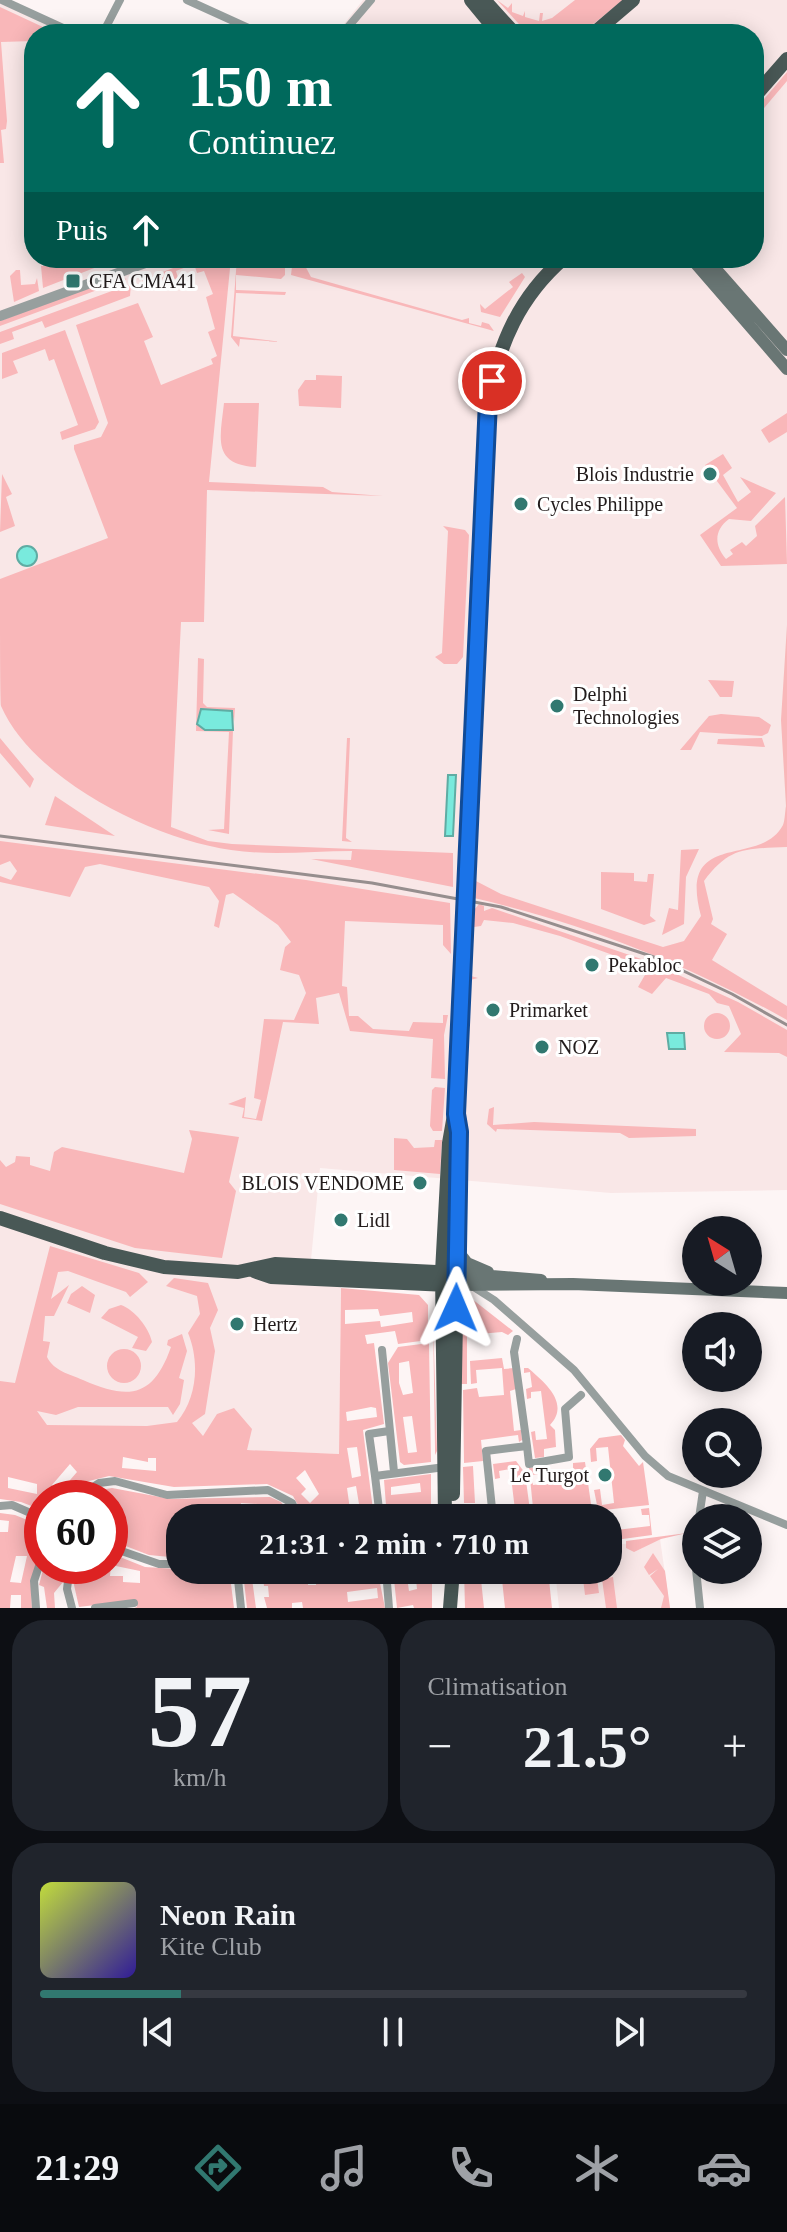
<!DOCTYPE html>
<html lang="fr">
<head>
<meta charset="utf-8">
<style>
  :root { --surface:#171b24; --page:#20242c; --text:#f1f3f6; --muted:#9ea1a6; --line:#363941; --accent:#317870 }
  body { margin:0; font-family:"Times New Roman",serif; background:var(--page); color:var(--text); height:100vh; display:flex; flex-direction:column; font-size:30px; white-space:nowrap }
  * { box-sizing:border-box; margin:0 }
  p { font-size:26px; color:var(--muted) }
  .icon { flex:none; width:44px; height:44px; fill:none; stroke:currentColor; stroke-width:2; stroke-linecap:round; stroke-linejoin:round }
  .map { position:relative; height:1608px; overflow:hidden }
  .side { display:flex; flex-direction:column; gap:12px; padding:12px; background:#0d0f14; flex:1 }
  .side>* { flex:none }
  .banner { position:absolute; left:24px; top:24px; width:740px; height:244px; border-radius:32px; box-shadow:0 4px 20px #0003; background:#00695c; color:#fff; overflow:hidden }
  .needle { width:52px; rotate:323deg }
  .tools { position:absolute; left:682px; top:1216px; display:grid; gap:16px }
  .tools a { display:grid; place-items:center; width:80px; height:80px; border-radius:50%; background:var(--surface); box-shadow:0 4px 20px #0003; font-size:40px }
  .speed { position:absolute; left:24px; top:1480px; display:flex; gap:16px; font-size:40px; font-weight:700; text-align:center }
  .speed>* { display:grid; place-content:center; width:104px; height:104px; border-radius:50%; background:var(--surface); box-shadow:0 4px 20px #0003; line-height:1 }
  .speed .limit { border:12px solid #d22; background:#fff; color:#111 }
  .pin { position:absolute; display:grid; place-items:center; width:68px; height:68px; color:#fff; margin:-34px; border:4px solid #fff; border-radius:50%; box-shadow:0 2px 8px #0007 }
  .me { position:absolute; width:88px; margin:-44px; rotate:1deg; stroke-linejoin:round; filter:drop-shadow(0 0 6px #0008) }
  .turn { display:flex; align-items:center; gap:28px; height:168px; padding:0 32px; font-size:36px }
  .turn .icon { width:104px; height:104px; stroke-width:2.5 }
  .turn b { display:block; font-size:56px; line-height:68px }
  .then { display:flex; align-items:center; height:76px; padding:0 32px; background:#0003; gap:16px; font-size:30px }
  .big { font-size:60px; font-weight:800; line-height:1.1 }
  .side .card { flex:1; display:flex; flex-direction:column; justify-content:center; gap:12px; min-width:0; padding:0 28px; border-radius:32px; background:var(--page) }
  .side .dial { align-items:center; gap:0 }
  .dial b { font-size:104px; line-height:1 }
  .song { display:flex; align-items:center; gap:24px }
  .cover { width:96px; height:96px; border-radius:12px; background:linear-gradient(135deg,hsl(70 70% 55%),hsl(250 70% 35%)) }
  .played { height:8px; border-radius:4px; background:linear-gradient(90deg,var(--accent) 20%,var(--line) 20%) }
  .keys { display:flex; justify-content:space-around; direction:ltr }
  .heat { display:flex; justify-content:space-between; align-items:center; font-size:44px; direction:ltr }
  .side .tiles { flex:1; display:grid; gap:12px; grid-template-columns:1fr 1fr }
  .card:last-child { grid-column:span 2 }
  .trip { position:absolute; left:166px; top:1504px; width:456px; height:80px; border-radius:32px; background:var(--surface); box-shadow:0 4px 20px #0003; font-weight:800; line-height:80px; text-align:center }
  .menu { display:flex; height:128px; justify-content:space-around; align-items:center; background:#090b0e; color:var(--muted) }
  .menu .icon { width:56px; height:56px }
  .menu .selected { color:var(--accent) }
  .menu b { font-size:36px; color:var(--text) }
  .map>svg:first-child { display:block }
  .built { fill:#f9e7e7 }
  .green { fill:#f9b7b9; fill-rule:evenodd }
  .water { fill:#79eadd; stroke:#5faca3; stroke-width:2 }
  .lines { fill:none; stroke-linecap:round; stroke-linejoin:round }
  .minor { stroke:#979f9e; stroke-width:8 }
  .tertiary { stroke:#979f9e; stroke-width:10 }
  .secondary { stroke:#697674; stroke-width:12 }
  .primary { stroke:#495856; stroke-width:14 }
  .rail { stroke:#968e8e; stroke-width:3 }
  .route-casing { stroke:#114b97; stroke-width:20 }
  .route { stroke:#1a73e8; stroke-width:14 }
  .poi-dot { fill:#317870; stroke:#fff; stroke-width:3 }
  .labels { text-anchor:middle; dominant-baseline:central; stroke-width:6; stroke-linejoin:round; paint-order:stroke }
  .poi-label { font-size:20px; fill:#221b1b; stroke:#fff; text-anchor:start }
</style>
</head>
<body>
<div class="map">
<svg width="787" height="1608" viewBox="0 0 787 1608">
  <rect width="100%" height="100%" fill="#fdf5f5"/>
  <path class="built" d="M0,0L74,34H34V258H754V34H336L363,0H787V1190L611,1193L320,1168L309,1280L341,1281L339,1454L7,1440L0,1469Z
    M660,1539L670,1608H559L555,1570H608V1546Z"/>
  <path class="green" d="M497,0L508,8L512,3V12L523,16L525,11V17L539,21L540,13H543L542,21L552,18L575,0H623L581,34H528Z
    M0,7L58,34H34V41L1,42L7,121L6,129L1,130L4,163H0Z
    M787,72V81L754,120V111Z
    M71,258H106L107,263L43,288L41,266L71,263Z
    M199,258H231L209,482L323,487L332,492L383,496L207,490L204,622H181L171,827L208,841L232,844L453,853V887L311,859L351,860L352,851C312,851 271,856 231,850C154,839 34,781 1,706C0,693 0,601 0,579L108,538L74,449V445L101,437L108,423L76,325L138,303L153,337L144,341L161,385L213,364L211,359L217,356L208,332L215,329L206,297L213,294L204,271L197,273L194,264L176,271L178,278L163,283L161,277L142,283V280Z
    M237,258H285V275L281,279L236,275V290L286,292L285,295L236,293L233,336L282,342L240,339L239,347L231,337Z
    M293,258H301L311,277L462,320L469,318V323L481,326L482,322L489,324L494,331L291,275Z
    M16,270H20L21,285L35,284L37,278L39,291L14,302L10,276Z
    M522,273L525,277L500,317L481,312L480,304L485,309L513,287L509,282Z
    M117,277L127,279L0,326V321Z
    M131,284L130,296L45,328L42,321L12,332L14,339L0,344V332Z
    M65,330L99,422L95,429L62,440L60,432L78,425L54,359L49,361L45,349L13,361L18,373L2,379V353Z
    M316,375L342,376L341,408L299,406L298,390L305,380H316Z
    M224,403H259L256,467C212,464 220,439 224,403Z
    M787,413V432L769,443L761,430Z
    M723,454L732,468L723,475L738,502L751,492L740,477L776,493L751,521L729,519C714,530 714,545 726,559L733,554L730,550L742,542L746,546L757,536L755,526L785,497L787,564L721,566L700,535L737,508L705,465Z
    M2,474L12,494L6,497L15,526L0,532Z
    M443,526L465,530L469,535L463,657L457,664H444L435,657L442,653L448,531Z
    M787,625V847C746,849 730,846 704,881L713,919L711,924L727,934L712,960L787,1006V1020C687,964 586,924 474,898V880L501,894L663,947L684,941L701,916C677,828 760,869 783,825C785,820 785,811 786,806L781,720Z
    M198,658L204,659L203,703L207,707L235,708L234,722L232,711L202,709L197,723L205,730H233L229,834L208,830L224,829L229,732L196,731Z
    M708,680L734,681L732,697H720Z
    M721,714L759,717L771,725L768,733L762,736L700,732L691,750H680L709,716Z
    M0,738L34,779L30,788L0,753Z
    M347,738H350L346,838L352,842L342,841Z
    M762,738L765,747L717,744L718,739Z
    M55,796L115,836L45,825Z
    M0,841L306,880L450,903L451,954L443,945V925L345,921L342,986L347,987L349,1016H358L373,1029L409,1031L413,1022L443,1023V1015H448L444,1035L445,1079L431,1078L433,1039L350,1031L339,993L316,998L319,1024L283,1022L262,1121L242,1118L244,1108L228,1104L246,1097L244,1117L256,1119L261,1100L254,1098L264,1019L294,1020L306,993L299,975L280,970L285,947L291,942L278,925L233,893L226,895L219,928L214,926L219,901L209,887L100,864L85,867L70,897L0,882V876L11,880L17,871L10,861L0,865Z
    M699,849L686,877L684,924L662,935L669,908L678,910L681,850Z
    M601,872L634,873V881L647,882L648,874H654L650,916L656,921L644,925L601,909Z
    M479,904L484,906V911L492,908L650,962L738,1002L787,1030V1057L779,1053L724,1052L741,1034L729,1006L717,1003L709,994L666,978L652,994L638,987L649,968L560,936L513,923L484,920L481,926L474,927L471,976L478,978L470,980L474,910Z
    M704 1026a13 13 0 1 1 26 0a13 13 0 1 1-26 0Z
    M435,1087L445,1088L442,1131H433L430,1126L432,1090Z
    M494,1107L493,1125L534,1122L696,1129V1136L629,1138L620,1133L497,1129L496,1132L487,1124L489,1109Z
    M189,1130L239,1137L229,1182L236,1191L222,1258L135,1248L0,1204V1160L6,1167L15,1162L16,1156L30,1157V1165L50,1171L54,1152L62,1147L184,1173L192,1139Z
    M394,1138L407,1139L414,1148L434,1147L435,1140H442L440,1174L394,1170Z
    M50,1246L139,1273L148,1282L130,1297L126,1292L68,1271L58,1272L51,1299L69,1285L54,1316H45L43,1341L50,1342L47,1357C54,1371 69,1374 83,1380C129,1400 153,1398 171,1347L167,1345L168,1340L182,1334L187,1351L179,1378L184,1380L180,1404L173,1415L168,1407H78L56,1415L37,1411L47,1425L147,1426L177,1422C197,1398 200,1362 188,1333L200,1314L197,1296L166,1286L174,1278L208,1283L218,1310L210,1328L215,1351L205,1414L192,1423L203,1436L217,1414L234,1408L252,1429L247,1450L339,1454L341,1288L419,1295L428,1305V1340L398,1344L395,1331L365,1335L367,1344L374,1343L384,1424L363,1430L374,1518L318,1515L317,1518H305L293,1496L267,1484L174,1487L109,1476L85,1482L65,1498H42V1510L21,1502L0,1499V1381L15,1383ZM378,1309L380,1316L412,1312L413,1322L381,1327L380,1321L345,1324V1310ZM371,1407L376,1408L377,1417L347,1421L346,1412ZM357,1447L361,1476L352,1478L347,1448ZM123,1457L148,1462V1458H156V1471L122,1468ZM70,1464L77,1472L58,1494L52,1485ZM305,1470L319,1494L310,1503L301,1494L306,1489L296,1478ZM8,1477L37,1484V1494L8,1488ZM356,1486L361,1516L351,1517L347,1488Z
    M82,1286L95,1295L90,1313L67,1303L71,1294Z
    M472,1299L513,1331L508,1335L502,1332L467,1335V1384H460L461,1304Z
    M121,1305C135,1310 149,1328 152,1342L146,1351L132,1348L138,1337L101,1318L109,1309Z
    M433,1318L437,1451L435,1455V1448Z
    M429,1343L431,1462L404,1465L400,1462L388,1363L398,1347ZM409,1361L413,1393L403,1395L399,1383V1363ZM412,1416L417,1452L408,1453L403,1417Z
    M107 1366a17 17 0 1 1 34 0a17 17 0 1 1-34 0Z
    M502,1358L504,1369L514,1368L516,1389L510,1391L514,1431L521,1430L522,1440L519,1442L518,1435L481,1440L483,1461L464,1463L463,1390L477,1388L479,1397L504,1395L502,1368L476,1370L477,1383L471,1384L470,1361Z
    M524,1368H528C543,1381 571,1403 550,1425L555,1430L556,1447L544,1449V1457L535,1458L531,1432L535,1431L536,1440L547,1439L541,1391L531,1392V1398L527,1399L526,1389L532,1387L530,1372L524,1373Z
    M621,1435L625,1440L623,1446L639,1466L643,1462L649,1505L604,1510L597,1505L594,1490L600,1489L602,1505L614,1503L608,1447L596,1448L597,1461L591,1462L590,1449L599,1438Z
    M516,1461L525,1473L531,1518H516L510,1469L499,1471L500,1478L495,1479L493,1464Z
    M585,1462L593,1518H534L529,1468L539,1467L540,1474L531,1475L533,1485L580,1480V1469L573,1470V1463Z
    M473,1466L475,1503H464L463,1467Z
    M431,1474V1518H387L384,1480ZM420,1483L421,1492L391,1495V1487Z
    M112,1488L171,1499L270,1497L281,1502L293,1518L272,1513L271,1518H239L240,1514H258V1504L241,1503L240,1509L227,1508V1518H180V1536H171L170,1545L180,1546V1558L149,1555L110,1540V1534H125L126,1524L110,1523V1498H82L94,1491Z
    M649,1508L652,1535L608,1541V1531L650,1526L649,1515H642L641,1509Z
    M0,1513L15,1515L42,1526C42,1555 29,1578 32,1608H21V1595H11L10,1608H0V1532H8L9,1521L0,1520ZM16,1556H27L21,1583L10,1582Z
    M687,1533L661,1539L634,1552L626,1548V1541Z
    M110,1553L145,1567L226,1572L230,1576L234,1608H134L137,1607L136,1600L79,1607L74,1585L76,1566H84V1575L96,1576L97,1566H110ZM111,1565L140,1571V1583L123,1582V1576H110Z
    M653,1553L665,1571L670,1608H661L664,1596L650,1576L658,1569L649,1575L644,1567Z
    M44,1566H65L63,1582L54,1593L55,1608H47L44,1587L39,1585Z
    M393,1570H406L409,1591L417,1589L415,1570H432V1608H414L413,1605L397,1608Z
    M464,1570H480L484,1608H465Z
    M501,1570H548L552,1608H505Z
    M582,1570H596L599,1593L585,1595Z
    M243,1572L308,1575V1585H316V1575L379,1578L385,1608H303L302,1602L292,1603V1608H267L264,1597H269L268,1586H264L263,1577L252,1579L256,1608H247ZM377,1588L378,1598L348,1602L347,1592Z
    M613,1577L617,1608H606L602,1579Z"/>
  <path class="water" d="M17 556a10 10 0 1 1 20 0a10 10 0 1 1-20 0Z
    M201,709L232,711L233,730H205L197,724Z
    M448,775H456L453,836H445Z
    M667,1033H684L685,1049H669Z"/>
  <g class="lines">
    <path class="minor" d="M2,0L76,34
      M187,0L262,34
      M99,34L105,29L120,0
      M342,34L371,0
      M472,1286L494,1300L574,1370L645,1456L668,1476L787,1525
      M517,1339L514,1352L527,1446
      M382,1350L394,1472
      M389,1431L369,1434L375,1476L445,1467
      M375,1476L380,1518
      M76,1498L99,1483L115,1481L167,1495L268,1490L292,1503L299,1518
      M0,1506L12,1505L42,1518
      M493,1518L486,1451L527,1446L529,1464L569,1457L565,1409L581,1395
      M699,1518L703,1491
      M696,1535L694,1550L700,1608
      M110,1547L159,1564H180
      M70,1566L67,1589L72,1608
      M237,1570L241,1608
      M356,1570L386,1571
      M386,1570L389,1608
      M36,1608L34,1581L42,1557
      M95,1608L134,1603"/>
    <path class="tertiary" d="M0,316L159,258"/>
    <path class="secondary" d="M691,258L787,369
      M706,258L787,350
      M456,1249L467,1263L488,1272
      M456,1273L541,1280
      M456,1285L573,1284L787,1293"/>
    <path class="primary" d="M471,0L499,34
      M484,0L515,34
      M593,34L633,0
      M754,97L787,59
      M0,1218L105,1253L164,1267L238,1272L275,1264L456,1273
      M254,1271L271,1277L448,1285
      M453,1494L459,1143
      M445,1518L442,1272L449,1143L457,1098L488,401C499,344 519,297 564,258
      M450,1608L453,1570"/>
    <path class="rail" d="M0,836L372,883L501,907L654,957L732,994L787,1025"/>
  </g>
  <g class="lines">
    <defs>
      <path id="route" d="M456,1308L459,1132L456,1114L488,401L492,381"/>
    </defs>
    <use href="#route" class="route-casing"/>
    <use href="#route" class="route"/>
  </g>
  <g class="poi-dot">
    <rect x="65" y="273" width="16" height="16" rx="4"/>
    <circle cx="710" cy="474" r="8"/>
    <circle cx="521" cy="504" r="8"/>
    <circle cx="557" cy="706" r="8"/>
    <circle cx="592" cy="965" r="8"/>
    <circle cx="493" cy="1010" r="8"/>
    <circle cx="542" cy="1047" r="8"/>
    <circle cx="420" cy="1183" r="8"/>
    <circle cx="341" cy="1220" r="8"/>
    <circle cx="237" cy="1324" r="8"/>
    <circle cx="605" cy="1475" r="8"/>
  </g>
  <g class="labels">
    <g class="poi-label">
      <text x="89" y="281">CFA CMA41</text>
      <text x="694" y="474" text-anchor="end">Blois Industrie</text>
      <text x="537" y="504">Cycles Philippe</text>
      <text x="573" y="694">Delphi<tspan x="573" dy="23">Technologies</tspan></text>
      <text x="608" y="965">Pekabloc</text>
      <text x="509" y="1010">Primarket</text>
      <text x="558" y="1047">NOZ</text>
      <text x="404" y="1183" text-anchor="end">BLOIS VENDOME</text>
      <text x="357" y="1220">Lidl</text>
      <text x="253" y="1324">Hertz</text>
      <text x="589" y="1475" text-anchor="end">Le Turgot</text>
    </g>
  </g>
</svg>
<div class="tools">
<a><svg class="needle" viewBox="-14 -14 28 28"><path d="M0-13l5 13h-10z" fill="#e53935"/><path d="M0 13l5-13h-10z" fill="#9ea1a6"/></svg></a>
<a><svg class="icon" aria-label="sound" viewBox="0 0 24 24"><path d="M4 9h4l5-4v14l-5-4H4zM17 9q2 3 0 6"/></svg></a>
<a><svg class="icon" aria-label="search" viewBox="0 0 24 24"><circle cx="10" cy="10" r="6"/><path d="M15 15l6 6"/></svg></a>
<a><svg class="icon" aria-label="layers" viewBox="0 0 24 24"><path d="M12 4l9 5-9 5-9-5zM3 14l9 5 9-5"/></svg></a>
</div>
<div class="speed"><div class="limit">60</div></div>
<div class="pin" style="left:492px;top:381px;background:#d93025"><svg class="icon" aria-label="arrive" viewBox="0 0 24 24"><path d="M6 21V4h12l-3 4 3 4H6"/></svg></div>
<svg class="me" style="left:456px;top:1308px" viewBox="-20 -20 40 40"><path d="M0-17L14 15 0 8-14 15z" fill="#1a73e8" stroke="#fff" stroke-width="4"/></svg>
<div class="trip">21:31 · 2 min · 710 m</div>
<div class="banner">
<div class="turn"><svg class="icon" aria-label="ahead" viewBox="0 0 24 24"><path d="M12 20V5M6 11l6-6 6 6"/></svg><div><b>150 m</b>Continuez</div></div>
<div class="then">Puis<svg class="icon" aria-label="ahead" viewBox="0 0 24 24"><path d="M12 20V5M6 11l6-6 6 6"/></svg></div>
</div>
</div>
<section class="side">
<div class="tiles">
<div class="card dial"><b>57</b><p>km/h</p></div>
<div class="card"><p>Climatisation</p>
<div class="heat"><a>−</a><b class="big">21.5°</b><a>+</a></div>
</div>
<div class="card">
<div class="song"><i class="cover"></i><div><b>Neon Rain</b><p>Kite Club</p></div></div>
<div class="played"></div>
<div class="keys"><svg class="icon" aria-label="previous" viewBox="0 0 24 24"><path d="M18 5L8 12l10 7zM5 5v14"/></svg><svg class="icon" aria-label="pause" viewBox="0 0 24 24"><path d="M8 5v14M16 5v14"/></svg><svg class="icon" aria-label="next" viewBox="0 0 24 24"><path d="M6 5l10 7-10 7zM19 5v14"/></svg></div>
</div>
</div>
</section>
<nav class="menu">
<b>21:29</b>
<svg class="icon selected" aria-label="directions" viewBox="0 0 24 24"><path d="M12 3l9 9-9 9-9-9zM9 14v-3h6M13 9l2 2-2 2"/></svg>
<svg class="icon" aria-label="music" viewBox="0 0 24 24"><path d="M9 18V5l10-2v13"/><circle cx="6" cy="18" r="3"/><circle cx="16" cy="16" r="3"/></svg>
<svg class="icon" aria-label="phone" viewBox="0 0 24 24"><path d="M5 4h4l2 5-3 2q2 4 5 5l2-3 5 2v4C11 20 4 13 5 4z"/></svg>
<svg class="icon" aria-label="climate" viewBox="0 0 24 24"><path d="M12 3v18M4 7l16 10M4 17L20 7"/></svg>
<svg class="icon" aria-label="car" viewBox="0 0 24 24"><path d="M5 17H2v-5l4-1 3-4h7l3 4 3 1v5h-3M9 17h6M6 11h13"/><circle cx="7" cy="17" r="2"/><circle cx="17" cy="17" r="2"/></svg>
</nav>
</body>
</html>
